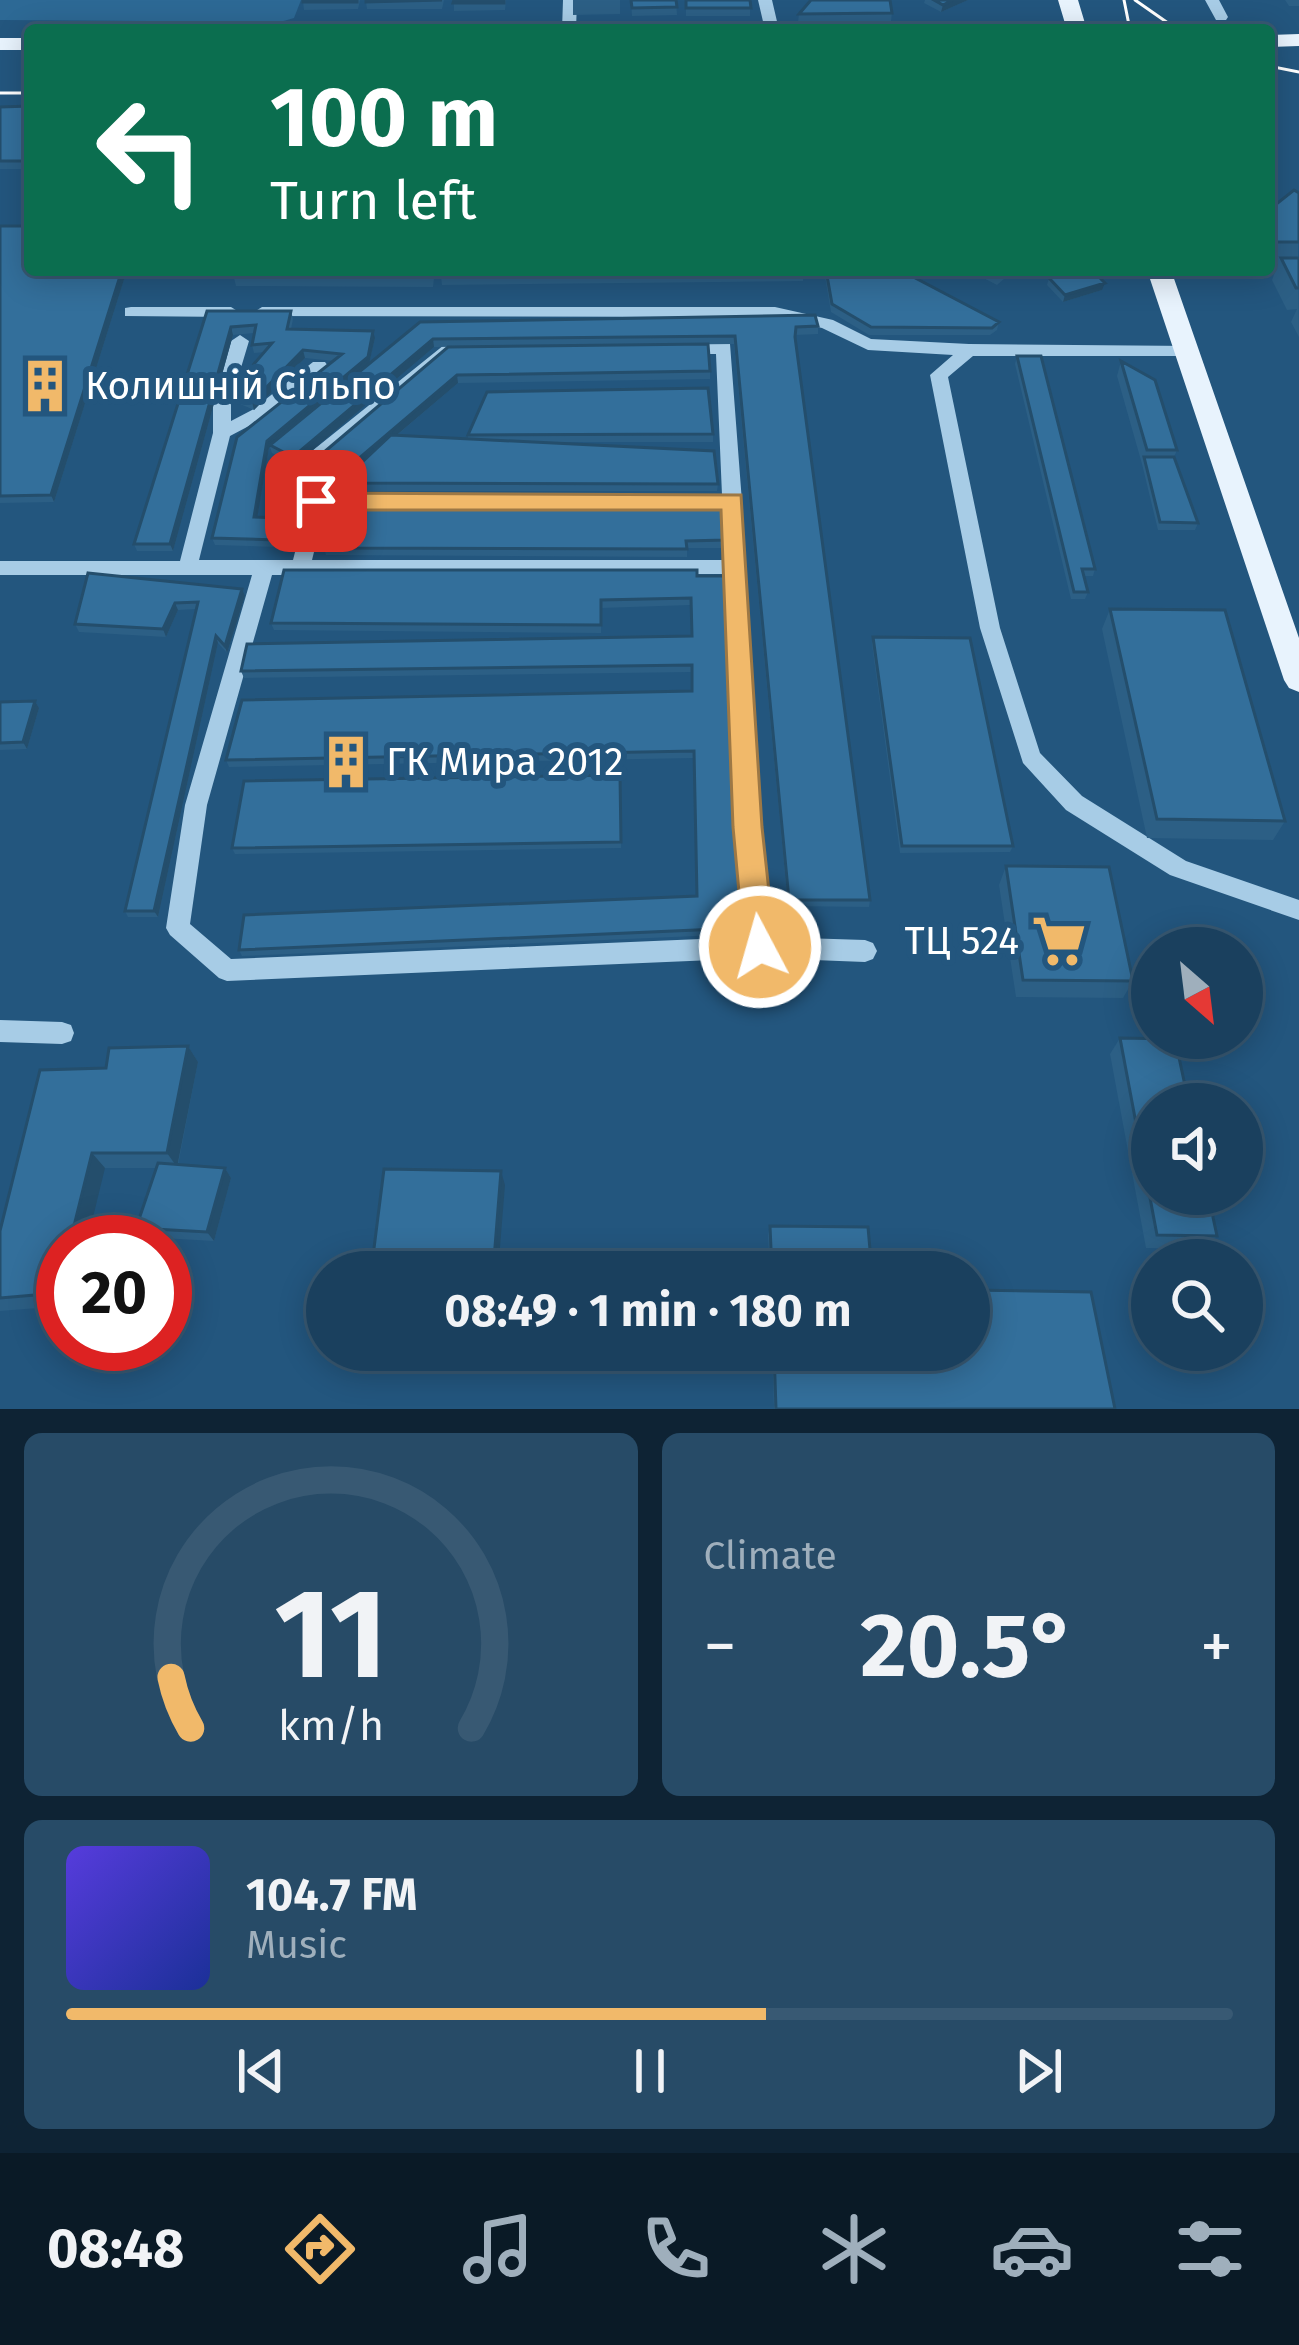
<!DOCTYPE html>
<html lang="en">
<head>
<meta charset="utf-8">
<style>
  :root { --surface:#1a405e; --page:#274b67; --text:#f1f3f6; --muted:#9fafbc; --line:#385973; --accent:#f1b96a }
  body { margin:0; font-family:"Fira Sans",sans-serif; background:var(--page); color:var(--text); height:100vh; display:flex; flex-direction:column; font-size:45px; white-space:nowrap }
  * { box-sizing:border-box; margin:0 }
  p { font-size:39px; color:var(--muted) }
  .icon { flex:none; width:66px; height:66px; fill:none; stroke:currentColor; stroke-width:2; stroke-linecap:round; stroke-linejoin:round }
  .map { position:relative; height:1409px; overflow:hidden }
  .sheet { display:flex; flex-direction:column; gap:24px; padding:24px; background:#0e2334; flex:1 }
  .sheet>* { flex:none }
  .hud { position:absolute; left:24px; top:24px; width:1251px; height:252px; border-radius:12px; box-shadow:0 6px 30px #0003,0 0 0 3px var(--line); background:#0b6e4f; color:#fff; overflow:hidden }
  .needle { width:78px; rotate:152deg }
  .buttons { position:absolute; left:1131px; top:927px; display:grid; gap:24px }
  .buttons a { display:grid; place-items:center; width:132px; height:132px; border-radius:50%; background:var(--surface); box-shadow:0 6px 30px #0003,0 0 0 3px var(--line); font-size:60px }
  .speed { position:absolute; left:36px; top:1215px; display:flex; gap:24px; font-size:60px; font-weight:700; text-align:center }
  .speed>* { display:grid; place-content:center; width:156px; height:156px; border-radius:50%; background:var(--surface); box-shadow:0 6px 30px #0003,0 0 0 3px var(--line); line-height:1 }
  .speed .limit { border:18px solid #d22; background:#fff; color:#111 }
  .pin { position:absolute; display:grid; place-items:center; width:102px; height:102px; color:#fff; margin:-51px; border-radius:24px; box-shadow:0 6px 18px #0006 }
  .me { position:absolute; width:132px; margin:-66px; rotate:354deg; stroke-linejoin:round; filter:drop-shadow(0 0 9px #0008) }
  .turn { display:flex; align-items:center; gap:42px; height:252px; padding:0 48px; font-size:54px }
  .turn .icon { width:156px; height:156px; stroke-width:2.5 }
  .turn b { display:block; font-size:84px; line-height:102px }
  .big { font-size:90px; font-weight:700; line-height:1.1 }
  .sheet .card { flex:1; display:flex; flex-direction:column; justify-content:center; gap:18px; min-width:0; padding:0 42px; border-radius:18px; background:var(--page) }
  .sheet .dial { align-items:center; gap:0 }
  .dial svg { height:312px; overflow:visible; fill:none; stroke:var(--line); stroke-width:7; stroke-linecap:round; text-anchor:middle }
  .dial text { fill:var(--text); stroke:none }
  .song { display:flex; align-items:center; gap:36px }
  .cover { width:144px; height:144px; border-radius:18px; background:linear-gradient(135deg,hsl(250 70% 55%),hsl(230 70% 35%)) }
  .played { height:12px; border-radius:6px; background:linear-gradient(90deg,var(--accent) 60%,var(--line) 60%) }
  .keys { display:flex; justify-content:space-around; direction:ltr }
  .heat { display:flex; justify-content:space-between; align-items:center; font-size:66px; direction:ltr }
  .sheet .tiles { flex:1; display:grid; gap:24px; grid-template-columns:1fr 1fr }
  .card:last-child { grid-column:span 2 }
  .trip { position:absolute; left:306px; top:1251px; width:684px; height:120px; border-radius:60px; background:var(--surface); box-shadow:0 6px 30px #0003,0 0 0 3px var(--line); font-weight:700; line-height:120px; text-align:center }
  .tabs { display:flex; height:192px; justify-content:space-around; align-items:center; background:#0a1a26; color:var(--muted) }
  .tabs .icon { width:84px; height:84px }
  .tabs .active { color:var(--accent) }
  .tabs b { font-size:54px; color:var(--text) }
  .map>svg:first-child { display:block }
  .green { fill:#2d6995 }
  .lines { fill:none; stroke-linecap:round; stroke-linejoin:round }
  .minor { fill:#a7cce6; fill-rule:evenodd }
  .major { fill:#e8f3fd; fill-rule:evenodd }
  .tram { stroke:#fff; stroke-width:3 }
  .wall { fill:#2c5f85 }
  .shaded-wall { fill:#244e6c }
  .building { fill:#336f9b; stroke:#244e6c; stroke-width:3 }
  .route { fill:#f1b96a; stroke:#9d7845; stroke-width:3 }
  .labels { text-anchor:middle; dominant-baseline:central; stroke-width:12; stroke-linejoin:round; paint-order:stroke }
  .poi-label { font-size:39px; fill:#fff; stroke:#23567e; text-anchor:start }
</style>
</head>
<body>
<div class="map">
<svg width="1299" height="1409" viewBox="0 0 1299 1409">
  <rect width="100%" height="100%" fill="#23567e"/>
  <path class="green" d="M0,0H301L294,18L280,22L0,20Z"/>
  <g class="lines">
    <path class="minor" d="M563,0H577L576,30H562Z
      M758,0H772L779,30H765Z
      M1205,0H1219L1228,17L1226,20H1216Z
      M131,307H231L239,312L231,317L125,316V308Z
      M262,307H775L833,320L871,339L969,344L1192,346V354L1186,356H973L948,377L1000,628L1040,753L1082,796L1186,861L1299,900V920L1170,875L1066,810L1023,763L980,628L930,375L953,355L868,350L822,328L775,317L256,316L254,312Z
      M240,335L249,341L231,401V421L252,410L313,362H325L328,366L264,418L230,436L199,560H293L308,501L304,460L307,455L444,345H470L479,351L470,357H448L322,462L326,494L722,495L716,354H681L672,348L681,342L730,344L742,502L759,827L771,937L865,940L873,943L877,951L873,959L865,962L760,958L227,981L219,978L170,935L166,928L185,805L252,575H0V561H180L213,433V401L231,341ZM325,508L723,509L725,560H312ZM726,574L737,827L747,937L231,959L190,924L207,805L272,575Z
      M0,1020L62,1022L71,1025L74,1033L71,1041L62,1044L0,1042Z"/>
    <path class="major" d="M1058,0H1078L1087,30H1067Z
      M1299,34V46L1269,47V35Z
      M0,38H30V50H0Z
      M1147,270H1171L1299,638V692L1289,688L1284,680Z"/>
    <path class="tram" d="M1124,0L1130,30
      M1135,0L1178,30
      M1269,66L1299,72
      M0,93H30"/>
  </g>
  <path class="wall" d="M360,0L358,9L304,10L303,2Z
    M444,0L442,9H367L366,2Z
    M454,0H506L505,10L454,11Z
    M573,0H620V14L573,15Z
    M631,0H676L677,15L632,16Z
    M686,0H750V16H686Z
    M925,0H968L941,12L924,3Z
    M1285,0H1299V6H1289Z
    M892,13L891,21L798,22L799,14Z
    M30,106V169H0V107Z
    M1299,193L1298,258L1299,337L1291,322L1297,309L1287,310L1272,280L1278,264H1269V210Z
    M0,226L30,270H127L54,502L0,503Z
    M232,270H435L433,287L236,286Z
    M824,270H900L999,322L997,330L990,335H869L831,312Z
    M968,270H1006L1005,278L997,285Z
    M803,273V281L442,285L441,277Z
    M1049,278L1102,290L1063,302L1047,285Z
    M207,311H291L293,319L291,329L375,338L369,363L420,322L818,326V334L795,335V339L870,900L869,907L788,906L734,344L434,347L295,465L272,453L270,447L269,448L257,517L284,525L279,547L215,545L212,538L237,437L334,361L305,358L254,410L231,400L229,393L265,352L254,353L252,345L254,333L233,335L173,551H137L134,544Z
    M448,347L710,371V379L458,383L396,436L468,439V435L713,434V442H537L718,484L717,491H341L340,483L351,473L325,461L323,453Z
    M1017,356L1095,569L1093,576H1084L1088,592L1085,599H1071L1015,364Z
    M1121,361L1177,450L1174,457L1198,523L1195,530H1158L1142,464L1117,376Z
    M726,540V548H687V557L326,555L324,548Z
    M697,570L741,934L242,956L239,950L697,896L694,758L229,767L226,760L692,691V672L244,678L241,671L691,636L690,605L601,608V633L274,630L271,623Z
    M88,573L245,596L227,653L218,643L158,917H128L125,911L196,609L178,610L166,637L79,632L75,624Z
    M1110,609L1285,821L1273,840L1147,838L1102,629Z
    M873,637L1013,846L1010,852L900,853L872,644Z
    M35,701L39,708L27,749L0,750V702Z
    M620,775L621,848L235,854L232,848Z
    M1006,866L1133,981L1123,998L1016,997L999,885Z
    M1120,1038L1217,1236L1204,1249L1146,1248L1110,1054Z
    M188,1046L198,1062L178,1165L225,1168L231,1178L214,1241L144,1237L136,1228L156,1168H105L63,1242V1306L0,1311V1231L106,1068Z
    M770,1226L872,1272H770L768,1235Z
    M361,1350H492L490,1374L366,1372L359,1361Z
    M772,1350H969L1115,1409H774Z"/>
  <path class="shaded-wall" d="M953,0H968L941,12L943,5Z
    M122,270H127L54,502L51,495Z
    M1105,283L1102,290L1063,302L1065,295Z
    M231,327L233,335L173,551L170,544Z
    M373,331L375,338L369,364L269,448L256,525L254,517L267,441Z
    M433,339L434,347L295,465L293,457Z
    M303,350L305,358L254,410L252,402Z
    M457,375L458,383L352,473L350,466Z
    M282,518L284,525L279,547L277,540Z
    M242,589L245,596L227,653L225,646Z
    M175,603L178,610L166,637L163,629Z
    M216,636L218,643L158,917L154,911Z
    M35,701L39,708L27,749L23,742Z
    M188,1046L198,1062L177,1167L167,1153Z
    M92,1153L105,1168L87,1242H70Z
    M225,1168L231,1178L214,1241L207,1232Z
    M501,1171L505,1185L498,1272H493Z
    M63,1272V1298L58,1293Z
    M487,1350H492L490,1374L486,1364Z"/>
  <path class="building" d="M303,0H357V2H303Z
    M366,0H442L366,2Z
    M454,0H504V3H453Z
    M631,0H676L677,7L632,8Z
    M686,0H750L751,8H686Z
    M811,0H890L892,13L799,14Z
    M934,0H953L943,5Z
    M30,106V161H0V107Z
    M1294,190L1299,193V242H1275L1269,228V210Z
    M0,226H30V270H122L51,495L0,496Z
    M1281,258H1299V288H1296Z
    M442,270H803V273L441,277Z
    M826,270H900L999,322L992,328L871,327L832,304Z
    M984,270H1006L1007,271L998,277Z
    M1076,270H1092L1105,283L1065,295L1049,278Z
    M207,311H291L287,329L373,331L368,357L267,441L254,517L282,518L277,540L212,538L237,437L342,354L303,350L252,402L229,393L272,343L252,345L256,325L231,327L170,544H134Z
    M815,315L818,326L796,327L795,337L870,900H789L735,336L433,339L293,457L270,445L420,322Z
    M708,344L710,371L457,375L350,466L323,453L448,347Z
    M1017,356H1041L1095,569H1082L1088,592H1074Z
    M1121,361L1155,380L1177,450H1147Z
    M708,388L713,434L468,435L487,392Z
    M391,435L714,451L718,484L340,483Z
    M1144,457H1174L1198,523L1160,522Z
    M723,502L726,540L686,541L687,549L324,548L335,505Z
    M284,570H697V576H726L741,928L239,950L244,915L697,896L694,751L226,760L242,700L692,691V665L241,671L247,644L692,636L691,598L601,600V625L271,623Z
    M88,573L242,589L225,646L216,636L154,911H125L198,602L175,603L163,629L75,624Z
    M1110,609L1225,610L1285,821L1157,819Z
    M873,637L970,638L1013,846H902Z
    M35,701L23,742L0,743V702Z
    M620,775L621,842L232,848L244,781Z
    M1006,866L1109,867L1133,981L1023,980Z
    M1120,1038L1175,1039L1189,1104H1152V1194H1208L1217,1236L1157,1235Z
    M188,1046L167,1153H92L70,1242H63V1272L58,1293L0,1298V1231L40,1070L106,1068L109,1048Z
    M158,1163L225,1168L207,1232L136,1228Z
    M384,1169L501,1171L493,1272H371Z
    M770,1226L868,1227L872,1272H772Z
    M969,1290L1091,1292L1115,1409H776L774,1350H969Z
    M361,1350H487L486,1364L359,1361Z"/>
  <path class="route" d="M316,493L741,495L762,827L775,947L770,957L760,961L749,957L744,947L733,827L721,510H316L304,501Z"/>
  <defs>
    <symbol id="building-bare" viewBox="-9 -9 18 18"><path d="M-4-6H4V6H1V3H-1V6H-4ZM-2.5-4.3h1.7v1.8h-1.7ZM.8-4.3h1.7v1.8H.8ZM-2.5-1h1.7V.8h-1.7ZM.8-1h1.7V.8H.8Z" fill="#f1b96a" stroke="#23567e" stroke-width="2.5" paint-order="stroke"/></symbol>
    <symbol id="supermarket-bare" viewBox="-9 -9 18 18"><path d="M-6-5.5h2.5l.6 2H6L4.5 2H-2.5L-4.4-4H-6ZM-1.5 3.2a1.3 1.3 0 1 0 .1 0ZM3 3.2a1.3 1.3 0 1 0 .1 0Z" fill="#f1b96a" stroke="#23567e" stroke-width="2.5" paint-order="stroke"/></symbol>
  </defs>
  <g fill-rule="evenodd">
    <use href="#building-bare" x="7" y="348" width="76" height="76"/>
    <use href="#building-bare" x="308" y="724" width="76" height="76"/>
    <use href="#supermarket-bare" x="1021" y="903" width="76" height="76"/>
  </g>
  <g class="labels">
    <g class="poi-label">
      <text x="85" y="386">Колишній Сільпо</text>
      <text x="386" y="762">ГК Мира 2012</text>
      <text x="1019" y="941" text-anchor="end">ТЦ 524</text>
    </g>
  </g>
</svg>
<div class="buttons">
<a><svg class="needle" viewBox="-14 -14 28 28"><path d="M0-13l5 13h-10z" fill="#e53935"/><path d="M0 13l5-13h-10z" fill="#9fafbc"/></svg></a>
<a><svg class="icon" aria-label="sound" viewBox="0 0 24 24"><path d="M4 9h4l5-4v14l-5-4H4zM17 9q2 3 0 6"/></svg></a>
<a><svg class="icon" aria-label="search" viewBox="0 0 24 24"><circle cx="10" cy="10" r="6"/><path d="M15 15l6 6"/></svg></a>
</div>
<div class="speed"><div class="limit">20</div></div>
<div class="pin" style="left:316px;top:501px;background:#d93025"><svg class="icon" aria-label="arrive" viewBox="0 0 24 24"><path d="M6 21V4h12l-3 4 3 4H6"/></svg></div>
<svg class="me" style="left:760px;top:947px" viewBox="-20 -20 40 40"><circle r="17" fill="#f1b96a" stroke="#fff" stroke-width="3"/><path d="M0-11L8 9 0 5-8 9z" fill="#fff"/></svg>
<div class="trip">08:49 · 1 min · 180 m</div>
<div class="hud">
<div class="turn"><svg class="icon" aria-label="left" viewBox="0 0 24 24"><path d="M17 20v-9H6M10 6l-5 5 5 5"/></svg><div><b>100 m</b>Turn left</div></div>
</div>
</div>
<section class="sheet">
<div class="tiles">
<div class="card dial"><svg viewBox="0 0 100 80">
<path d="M14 69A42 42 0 1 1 86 69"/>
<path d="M14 69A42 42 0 0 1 9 56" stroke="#f1b96a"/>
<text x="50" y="56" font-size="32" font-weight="700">11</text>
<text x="50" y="72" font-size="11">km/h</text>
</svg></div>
<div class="card"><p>Climate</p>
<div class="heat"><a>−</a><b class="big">20.5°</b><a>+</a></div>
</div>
<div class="card">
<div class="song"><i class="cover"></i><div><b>104.7 FM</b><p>Music</p></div></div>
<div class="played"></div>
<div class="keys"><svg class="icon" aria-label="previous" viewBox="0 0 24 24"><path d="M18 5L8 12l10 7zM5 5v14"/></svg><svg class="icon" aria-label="pause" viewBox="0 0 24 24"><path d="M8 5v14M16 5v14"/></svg><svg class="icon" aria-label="next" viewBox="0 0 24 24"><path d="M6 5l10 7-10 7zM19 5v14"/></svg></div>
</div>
</div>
</section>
<nav class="tabs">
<b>08:48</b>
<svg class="icon active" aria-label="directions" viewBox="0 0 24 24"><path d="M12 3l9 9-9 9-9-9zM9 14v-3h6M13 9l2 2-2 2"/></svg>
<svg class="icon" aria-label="music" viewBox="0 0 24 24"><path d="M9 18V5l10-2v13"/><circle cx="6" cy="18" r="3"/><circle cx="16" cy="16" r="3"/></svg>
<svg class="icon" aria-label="phone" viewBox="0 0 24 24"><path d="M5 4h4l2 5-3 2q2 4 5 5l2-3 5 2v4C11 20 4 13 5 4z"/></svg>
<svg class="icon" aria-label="climate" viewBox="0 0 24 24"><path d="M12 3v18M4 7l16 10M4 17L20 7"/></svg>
<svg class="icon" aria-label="car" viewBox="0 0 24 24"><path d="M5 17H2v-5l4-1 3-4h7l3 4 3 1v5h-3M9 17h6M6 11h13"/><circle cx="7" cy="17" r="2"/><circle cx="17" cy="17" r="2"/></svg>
<svg class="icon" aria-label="filters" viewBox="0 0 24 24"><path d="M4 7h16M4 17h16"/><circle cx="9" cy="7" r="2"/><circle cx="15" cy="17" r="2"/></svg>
</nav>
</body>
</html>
